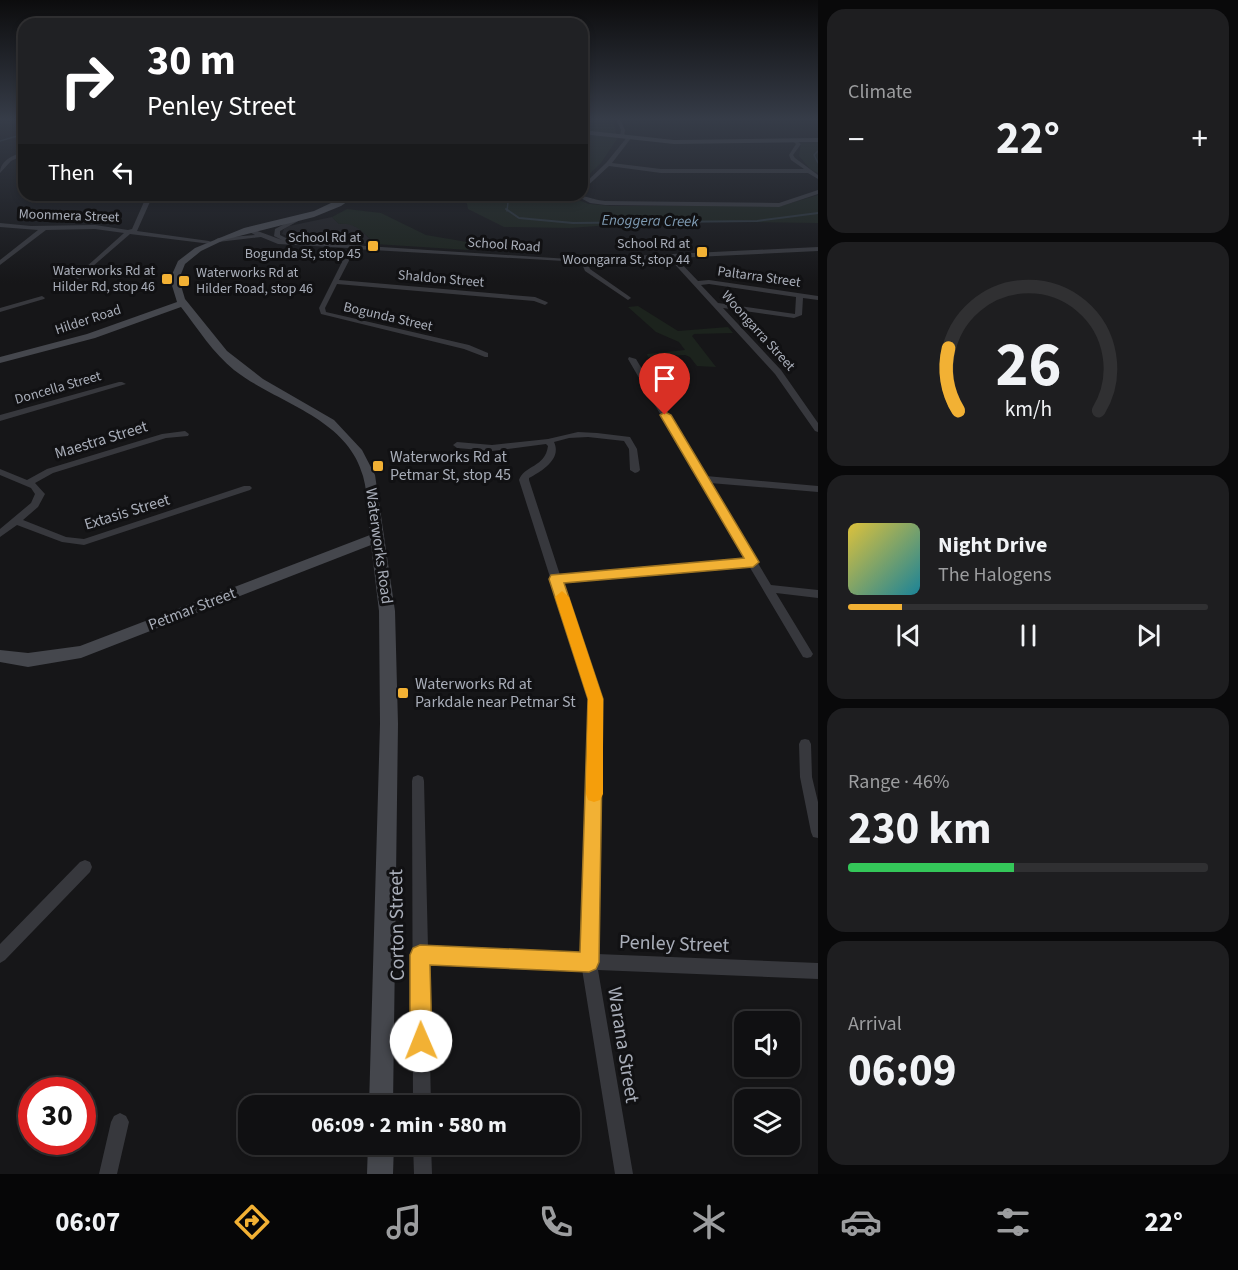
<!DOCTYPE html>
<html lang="en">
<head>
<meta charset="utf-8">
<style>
  :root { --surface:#101012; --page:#1e1e20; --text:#f1f3f6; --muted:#9c9d9f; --line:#303032; --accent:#f2b134 }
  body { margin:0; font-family:"Source Sans 3",sans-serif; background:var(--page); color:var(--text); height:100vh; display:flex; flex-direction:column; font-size:22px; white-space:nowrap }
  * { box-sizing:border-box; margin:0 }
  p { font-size:20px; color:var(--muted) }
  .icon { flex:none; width:33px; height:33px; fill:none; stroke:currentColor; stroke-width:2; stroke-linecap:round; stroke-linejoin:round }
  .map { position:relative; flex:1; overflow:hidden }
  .side { display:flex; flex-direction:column; gap:9px; padding:9px; background:#09090a; width:420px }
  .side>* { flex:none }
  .hud { position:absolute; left:18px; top:18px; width:570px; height:183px; border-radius:18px; box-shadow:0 3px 9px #0003,0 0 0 2px var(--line); background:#202124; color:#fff; overflow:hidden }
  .controls { position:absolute; left:734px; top:1011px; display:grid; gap:12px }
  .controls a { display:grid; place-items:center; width:66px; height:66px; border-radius:12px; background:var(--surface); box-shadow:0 3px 9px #0003,0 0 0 2px var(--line); font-size:30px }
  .speed { position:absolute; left:18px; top:1077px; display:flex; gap:12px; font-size:30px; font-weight:700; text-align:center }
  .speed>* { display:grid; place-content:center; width:78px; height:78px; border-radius:50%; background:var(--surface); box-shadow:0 3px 9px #0003,0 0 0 2px var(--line); line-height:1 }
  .speed .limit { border:9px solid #d22; background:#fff; color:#111 }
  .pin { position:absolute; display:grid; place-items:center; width:51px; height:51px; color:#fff; margin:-62px -26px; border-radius:50% 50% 50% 0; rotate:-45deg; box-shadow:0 0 6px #0007 }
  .pin .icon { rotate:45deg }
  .me { position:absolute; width:66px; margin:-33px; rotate:359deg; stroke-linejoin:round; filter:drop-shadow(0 0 4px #0008) }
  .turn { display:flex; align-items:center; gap:21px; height:126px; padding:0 30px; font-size:27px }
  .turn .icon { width:78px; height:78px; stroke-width:2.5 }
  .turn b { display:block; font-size:42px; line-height:51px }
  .then { display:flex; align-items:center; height:57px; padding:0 30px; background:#0003; gap:12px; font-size:22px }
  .big { font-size:45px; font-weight:700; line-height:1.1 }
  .side .tile { flex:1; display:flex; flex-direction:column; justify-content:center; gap:9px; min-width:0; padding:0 21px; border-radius:18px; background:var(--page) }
  .side .dial { align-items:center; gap:0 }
  .dial svg { height:156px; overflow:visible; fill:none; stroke:var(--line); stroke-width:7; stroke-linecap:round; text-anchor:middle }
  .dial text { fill:var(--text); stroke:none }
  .song { display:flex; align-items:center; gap:18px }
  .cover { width:72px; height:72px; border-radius:9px; background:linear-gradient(135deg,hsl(50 70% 55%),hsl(190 70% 35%)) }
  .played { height:6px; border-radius:3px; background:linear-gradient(90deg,var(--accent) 15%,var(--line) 15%) }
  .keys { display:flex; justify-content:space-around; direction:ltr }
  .heat { display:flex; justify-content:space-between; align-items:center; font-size:33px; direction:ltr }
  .charge { height:9px; border-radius:4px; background:linear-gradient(90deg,#34c759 46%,var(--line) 0) }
  .trip { position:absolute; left:238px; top:1095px; width:342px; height:60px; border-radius:18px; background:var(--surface); box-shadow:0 3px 9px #0003,0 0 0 2px var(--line); font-weight:700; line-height:60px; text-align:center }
  .dock { display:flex; height:96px; justify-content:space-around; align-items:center; background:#060607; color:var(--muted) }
  .dock .icon { width:42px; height:42px }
  .dock .current { color:var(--accent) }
  .dock b { font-size:27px; color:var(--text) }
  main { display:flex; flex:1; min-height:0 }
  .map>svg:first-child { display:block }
  .built { fill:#222225 }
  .green { fill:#1c231d }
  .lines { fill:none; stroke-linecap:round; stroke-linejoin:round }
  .stream-far1 { stroke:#2c353c; stroke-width:1.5 }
  .stream { stroke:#2c353c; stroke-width:2 }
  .street { fill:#37383d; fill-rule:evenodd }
  .secondary { fill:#45474d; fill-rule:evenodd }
  .route { fill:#f2b134; stroke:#9d7322; stroke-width:1.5 }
  .slow { fill:#f59e0b }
  .poi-dot { fill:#f2b134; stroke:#111113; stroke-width:2 }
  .labels { text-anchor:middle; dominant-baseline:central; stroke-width:6; stroke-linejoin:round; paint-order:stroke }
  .far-street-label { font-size:14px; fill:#a8adb8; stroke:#111113 }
  .far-poi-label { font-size:14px; fill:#a8adb8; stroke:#111113; text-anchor:end }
  .far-water-label { font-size:15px; font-style:italic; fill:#7f9bb3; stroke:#111113 }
  .street-label { font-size:16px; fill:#a8adb8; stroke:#111113 }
  .poi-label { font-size:16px; fill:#a8adb8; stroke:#111113; text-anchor:start }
  .near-street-label { font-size:20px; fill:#a8adb8; stroke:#111113 }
</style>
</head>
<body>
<main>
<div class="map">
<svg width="818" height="1174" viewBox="0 0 818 1174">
  <rect width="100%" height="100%" fill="#161618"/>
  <path class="built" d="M332,217L339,224L348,223L359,228L375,244L292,238L282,234L284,229L289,226Z"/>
  <path class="green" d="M582,119H613L617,139L601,163L582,181Z
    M818,142V173L810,169L799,156L801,143Z
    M465,195H572L573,198L589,204L611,206H781L818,195V223L664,221L570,228L504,227L468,209Z
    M347,209L381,213L426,235L473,243L469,250L375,244C364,233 356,222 339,224L332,217Z
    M638,306L678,331L728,327L733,333L694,334L692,336L716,367L697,366L690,357L685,355L648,357L647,354L685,350L679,342L656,332L628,307Z"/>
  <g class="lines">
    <path class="stream-far1" d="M0,141L24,134
      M818,151L814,155L818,163
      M582,158L587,119
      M507,211L508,202L519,195"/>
    <path class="stream" d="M506,209L519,218L573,223L757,221L818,213"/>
    <path class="street" d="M616,119H620L625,130L624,137L620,136L621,130Z
      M666,119H794L792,120H668Z
      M628,136L632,137L612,163L661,169H804L791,160L789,155L796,144L792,140L794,139L801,144L793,155L795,158L818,175V179L808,173H661L609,166L582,191V186L606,163Z
      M24,152V155L11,161L0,173C0,160 14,155 24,152Z
      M818,190V194L779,207L605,205L590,203L575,195C585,195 594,200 605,201L779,203Z
      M147,195H153L137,231L209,241L211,242V244L130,234L77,280L74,278L75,277L124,233L95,229L46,230L0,265V260L38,230L0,227V223L31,226L95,225L128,230L132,229Z
      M252,195H259L248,201L227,202L224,200L227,198L247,197Z
      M298,217L301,219L300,220L280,231V235L288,239V241L569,259L818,247V251L676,258L698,281L709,280L818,296V300L803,298L802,315L794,318L723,308L781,370L818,423V432L815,431L775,374L669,258L587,262L590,269L630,297L631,298L628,300L585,271L581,262L355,249L339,280L535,297L547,302L548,303L545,305L534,301L337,284L325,308L326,312L469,345L488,353V357H485L464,349L321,314L319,308L349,248L278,244L261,237L218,242L215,240L218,238L255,235L246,230L249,228L282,240L274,236L275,229ZM709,284L796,297L795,314L718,303L701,285Z
      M42,296L45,298L44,299L0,312V308Z
      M629,357L636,359L706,476L818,486V492L710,483L771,585L818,590V598L776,593L813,654L811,657L807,658L803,657L749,566L562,582L601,699L597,954L818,963V979L598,970L633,1174H615L582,969L428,963L431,1106H413L412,781L413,777L418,775L423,777L424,781L428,948L582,954L589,699L519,480C524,465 545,468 548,446L546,444L492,451L457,448L453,445L457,442L492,445L548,439L578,432L597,433L630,437L637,449L640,470L638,472L635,473L630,470L629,449L624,441L588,437L569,438L554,442C562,459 542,471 529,478V480L560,575L745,559L628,359Z
      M119,382H122L126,384L0,421V415Z
      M185,431L189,434L188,436L166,438L53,473L35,483L45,494L38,507L23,520L66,537L84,539L244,486H250L252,488L250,490L84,545L62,542L17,525L0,537V529L31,503L35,494L31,488L0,475V469L27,480L47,469L162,434Z
      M805,739L809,740L811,744L812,777L818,802V838L813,837L811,832L800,777L799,744L801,740Z
      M85,860L90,862L92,867L90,872L5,960L0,963V944L80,862Z
      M120,1113L126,1116L129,1122L117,1174H99L111,1122L114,1116Z
      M413,1144H431L432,1174H414Z"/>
    <path class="secondary" d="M582,130L674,140L818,138V142L674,144L582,134Z
      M348,195H357L341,206L314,217L224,240L201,251L185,264L179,279L185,299L227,351L263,379L334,420L362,450L375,475L395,611L398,724L393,1106H369L380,724L379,611L371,545L81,658L28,667L0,662V650L28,653L80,646L370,535C368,516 368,494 363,476C347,417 276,403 234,370C213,353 198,329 181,307L95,338L0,363V357L87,334L177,302L170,279L178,261L195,248L244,228L314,211Z
      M368,1144H394L393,1174H367Z"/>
  </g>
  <linearGradient id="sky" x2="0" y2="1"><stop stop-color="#0c0c0d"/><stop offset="0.42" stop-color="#363c48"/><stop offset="1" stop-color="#363c48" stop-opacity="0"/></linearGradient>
  <rect width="818" height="283" fill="url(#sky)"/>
  <path class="route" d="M665,412L671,415L759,562L753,567L564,583L603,699L599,962L596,969L589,972L430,965L432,1041L429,1048L421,1052L414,1048L410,1041V955L413,948L420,945L580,952L588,699L549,579L551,575L744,558L660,415Z"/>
  <path class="slow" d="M562,591L569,597L603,699V794L600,800L594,802L588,800L586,794L588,699L555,597Z"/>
  <g class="poi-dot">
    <rect x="367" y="240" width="12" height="12" rx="3"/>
    <rect x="696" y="246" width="12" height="12" rx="3"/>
    <rect x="161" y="273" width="12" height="12" rx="3"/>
    <rect x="178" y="275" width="12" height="12" rx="3"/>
    <rect x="372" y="460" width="12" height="12" rx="3"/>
    <rect x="397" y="687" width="12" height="12" rx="3"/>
  </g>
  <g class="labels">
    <g class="far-street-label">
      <text transform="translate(69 216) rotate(2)">Moonmera Street</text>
      <text transform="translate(504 245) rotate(4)">School Road</text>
      <text transform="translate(759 277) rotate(8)">Paltarra Street</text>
      <text transform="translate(441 279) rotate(5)">Shaldon Street</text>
      <text transform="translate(388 317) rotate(13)">Bogunda Street</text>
      <text transform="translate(88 320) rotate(-18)">Hilder Road</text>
      <text transform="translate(758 331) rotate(48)">Woongarra Street</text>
      <text transform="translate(58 388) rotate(-16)">Doncella Street</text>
    </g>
    <g class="far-poi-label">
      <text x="361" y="238">School Rd at<tspan x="361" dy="16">Bogunda St, stop 45</tspan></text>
      <text x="690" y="244">School Rd at<tspan x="690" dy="16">Woongarra St, stop 44</tspan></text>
      <text x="155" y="271">Waterworks Rd at<tspan x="155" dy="16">Hilder Rd, stop 46</tspan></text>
      <text x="196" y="273" text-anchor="start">Waterworks Rd at<tspan x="196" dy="16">Hilder Road, stop 46</tspan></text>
    </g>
    <g class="far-water-label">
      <text transform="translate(650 221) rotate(1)">Enoggera Creek</text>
    </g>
    <g class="street-label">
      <text transform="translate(101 440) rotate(-17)">Maestra Street</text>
      <text transform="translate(127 512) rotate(-17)">Extasis Street</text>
      <text transform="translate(379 546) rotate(82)">Waterworks Road</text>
      <text transform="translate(192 609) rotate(-21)">Petmar Street</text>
    </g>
    <g class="poi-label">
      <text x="390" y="457">Waterworks Rd at<tspan x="390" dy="18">Petmar St, stop 45</tspan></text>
      <text x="415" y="684">Waterworks Rd at<tspan x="415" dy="18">Parkdale near Petmar St</tspan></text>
    </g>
    <g class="near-street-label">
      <text transform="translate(397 925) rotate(-91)">Corton Street</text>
      <text transform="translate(674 944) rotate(2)">Penley Street</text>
      <text transform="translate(623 1045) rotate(81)">Warana Street</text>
    </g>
  </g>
</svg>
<div class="controls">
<a><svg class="icon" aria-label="sound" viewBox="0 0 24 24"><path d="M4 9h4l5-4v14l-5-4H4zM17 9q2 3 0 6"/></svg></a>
<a><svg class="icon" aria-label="layers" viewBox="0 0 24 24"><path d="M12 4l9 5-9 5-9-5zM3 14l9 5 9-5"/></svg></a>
</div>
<div class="speed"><div class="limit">30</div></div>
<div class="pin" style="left:665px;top:415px;background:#d93025"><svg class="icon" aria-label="arrive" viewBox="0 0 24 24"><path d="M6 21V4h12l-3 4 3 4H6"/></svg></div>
<svg class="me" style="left:421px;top:1041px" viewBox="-20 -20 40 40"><circle r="19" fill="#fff"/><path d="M0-13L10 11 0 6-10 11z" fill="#f2b134"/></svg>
<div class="trip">06:09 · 2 min · 580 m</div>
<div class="hud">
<div class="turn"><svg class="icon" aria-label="right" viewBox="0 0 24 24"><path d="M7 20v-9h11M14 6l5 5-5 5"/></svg><div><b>30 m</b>Penley Street</div></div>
<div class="then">Then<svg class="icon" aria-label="left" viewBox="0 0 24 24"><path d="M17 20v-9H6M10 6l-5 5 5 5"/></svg></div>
</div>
</div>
<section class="side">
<div class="tile"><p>Climate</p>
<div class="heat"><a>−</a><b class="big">22°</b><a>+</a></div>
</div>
<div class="tile dial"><svg viewBox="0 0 100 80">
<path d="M14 69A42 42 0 1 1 86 69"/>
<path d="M14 69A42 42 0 0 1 9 37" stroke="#f2b134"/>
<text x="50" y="56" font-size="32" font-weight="700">26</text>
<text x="50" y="72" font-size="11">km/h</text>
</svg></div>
<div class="tile">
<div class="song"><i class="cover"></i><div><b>Night Drive</b><p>The Halogens</p></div></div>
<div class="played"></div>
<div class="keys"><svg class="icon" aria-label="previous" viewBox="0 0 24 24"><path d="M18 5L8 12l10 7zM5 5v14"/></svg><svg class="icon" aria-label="pause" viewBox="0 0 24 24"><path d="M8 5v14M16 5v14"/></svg><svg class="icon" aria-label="next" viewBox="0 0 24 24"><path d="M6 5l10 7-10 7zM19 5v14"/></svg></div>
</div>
<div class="tile"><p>Range · 46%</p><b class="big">230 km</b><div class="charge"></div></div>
<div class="tile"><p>Arrival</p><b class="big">06:09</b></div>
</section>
</main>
<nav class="dock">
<b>06:07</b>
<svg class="icon current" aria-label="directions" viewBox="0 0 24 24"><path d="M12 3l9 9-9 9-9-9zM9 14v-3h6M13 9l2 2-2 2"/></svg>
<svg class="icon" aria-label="music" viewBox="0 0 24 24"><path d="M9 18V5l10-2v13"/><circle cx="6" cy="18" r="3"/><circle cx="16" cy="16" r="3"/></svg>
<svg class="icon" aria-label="phone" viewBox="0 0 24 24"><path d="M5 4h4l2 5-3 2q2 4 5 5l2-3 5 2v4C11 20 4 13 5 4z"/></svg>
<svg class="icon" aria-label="climate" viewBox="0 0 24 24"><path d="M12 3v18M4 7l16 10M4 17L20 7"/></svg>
<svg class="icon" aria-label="car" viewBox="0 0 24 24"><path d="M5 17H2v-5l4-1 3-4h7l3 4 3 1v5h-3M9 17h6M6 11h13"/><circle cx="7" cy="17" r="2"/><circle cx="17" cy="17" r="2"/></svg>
<svg class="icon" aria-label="filters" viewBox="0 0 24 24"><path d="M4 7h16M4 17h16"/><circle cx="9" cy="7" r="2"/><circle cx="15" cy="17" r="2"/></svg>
<b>22°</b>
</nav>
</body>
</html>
